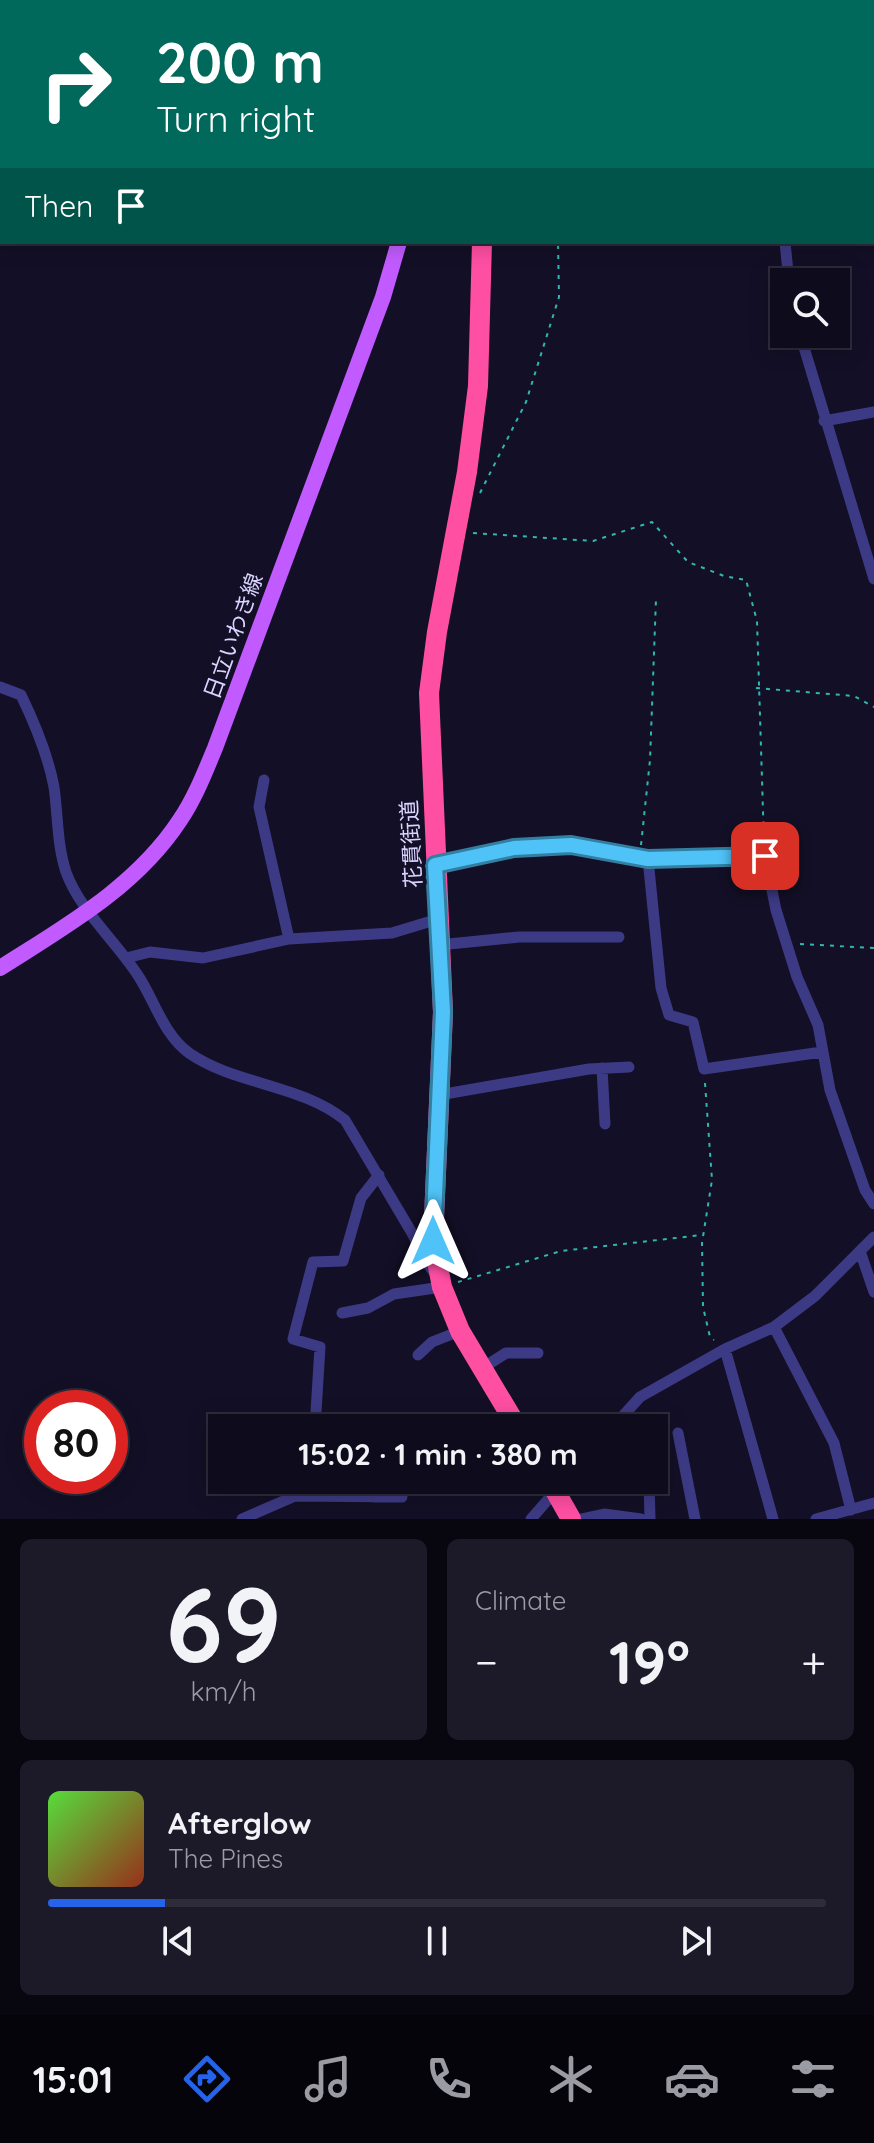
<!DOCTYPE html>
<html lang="en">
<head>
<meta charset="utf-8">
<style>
  :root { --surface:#0e0b1c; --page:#1c1929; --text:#f1f3f6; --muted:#9b9ba3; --line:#2e2b3b; --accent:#2563eb }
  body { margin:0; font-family:Quicksand,"Noto Sans JP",sans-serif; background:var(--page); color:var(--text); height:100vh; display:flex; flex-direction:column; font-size:30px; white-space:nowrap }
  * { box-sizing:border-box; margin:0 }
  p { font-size:26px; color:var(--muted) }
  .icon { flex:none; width:44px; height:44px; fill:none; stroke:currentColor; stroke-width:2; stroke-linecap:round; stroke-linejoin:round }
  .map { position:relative; height:1519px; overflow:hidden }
  .side { display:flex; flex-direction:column; gap:20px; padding:20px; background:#08060f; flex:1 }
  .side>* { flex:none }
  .top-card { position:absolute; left:0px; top:0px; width:874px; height:244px; box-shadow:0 4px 20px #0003,0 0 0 2px var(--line); background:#00695c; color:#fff; overflow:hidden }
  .buttons { position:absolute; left:770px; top:268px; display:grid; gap:16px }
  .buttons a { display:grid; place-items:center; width:80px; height:80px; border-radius:0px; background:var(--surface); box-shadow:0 4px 20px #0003,0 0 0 2px var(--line); font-size:40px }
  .speed { position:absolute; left:24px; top:1390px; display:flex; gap:16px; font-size:40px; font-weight:700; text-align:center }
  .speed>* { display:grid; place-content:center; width:104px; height:104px; border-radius:50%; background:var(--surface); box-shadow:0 4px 20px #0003,0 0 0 2px var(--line); line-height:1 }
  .speed .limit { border:12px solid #d22; background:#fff; color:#111 }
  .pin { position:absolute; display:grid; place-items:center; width:68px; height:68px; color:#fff; margin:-34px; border-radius:16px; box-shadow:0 4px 12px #0006 }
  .me { position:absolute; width:88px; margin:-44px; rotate:0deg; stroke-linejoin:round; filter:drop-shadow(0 0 6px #0008) }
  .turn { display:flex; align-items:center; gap:28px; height:168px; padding:0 24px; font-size:36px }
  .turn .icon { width:104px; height:104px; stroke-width:2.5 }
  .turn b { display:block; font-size:56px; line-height:68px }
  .then { display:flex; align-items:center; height:76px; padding:0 24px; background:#0003; gap:16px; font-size:30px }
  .big { font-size:60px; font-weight:700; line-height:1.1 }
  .side .tile { flex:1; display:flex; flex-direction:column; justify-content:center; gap:12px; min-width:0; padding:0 28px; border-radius:12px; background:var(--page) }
  .side .dial { align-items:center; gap:0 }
  .dial b { font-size:104px; line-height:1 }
  .song { display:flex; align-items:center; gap:24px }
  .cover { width:96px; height:96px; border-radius:12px; background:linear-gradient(135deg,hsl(110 70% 55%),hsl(10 70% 35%)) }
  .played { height:8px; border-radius:4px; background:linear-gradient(90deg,var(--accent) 15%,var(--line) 15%) }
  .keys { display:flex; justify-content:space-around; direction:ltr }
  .heat { display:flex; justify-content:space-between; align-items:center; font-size:44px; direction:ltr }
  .side .tiles { flex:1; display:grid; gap:20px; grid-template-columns:1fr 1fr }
  .tile:last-child { grid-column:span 2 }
  .trip { position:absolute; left:208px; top:1414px; width:460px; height:80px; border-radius:0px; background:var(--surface); box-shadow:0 4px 20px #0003,0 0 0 2px var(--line); font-weight:700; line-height:80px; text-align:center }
  .dock { display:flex; height:128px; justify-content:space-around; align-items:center; background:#06040b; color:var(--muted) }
  .dock .icon { width:56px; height:56px }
  .dock .active { color:var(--accent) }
  .dock b { font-size:36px; color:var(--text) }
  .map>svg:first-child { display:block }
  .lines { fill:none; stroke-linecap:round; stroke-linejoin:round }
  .path { stroke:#2fb8b0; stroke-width:2; stroke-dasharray:4 6; stroke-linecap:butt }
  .street { stroke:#3d3a85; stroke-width:11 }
  .secondary { stroke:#6f6bff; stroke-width:16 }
  .primary { stroke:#c25bff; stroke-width:16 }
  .highway { stroke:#ff4fa3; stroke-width:20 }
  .route-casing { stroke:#337fa1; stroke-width:20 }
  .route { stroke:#4fc3f7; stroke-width:14 }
  .labels { text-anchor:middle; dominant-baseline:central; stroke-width:8; stroke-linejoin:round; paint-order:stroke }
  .street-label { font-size:22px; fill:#d9d4ff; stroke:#130f26 }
</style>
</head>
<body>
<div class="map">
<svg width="874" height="1519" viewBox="0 0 874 1519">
  <rect width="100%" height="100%" fill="#130f26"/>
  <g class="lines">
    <path class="path" d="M506,0L507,2
      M480,493L526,402L559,297L558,242
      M473,533L593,541L652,522L688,562L724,576L746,580L757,621L764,843
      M756,688L854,696L874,707
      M641,845L650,760L656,599
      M800,944L874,948
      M705,1083L712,1180L702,1243L703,1307L710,1337L714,1340
      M458,1282L561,1251L702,1235"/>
    <path class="street" d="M322,0L326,2
      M722,0V2
      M19,2L20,0
      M266,2L267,0
      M353,2L355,0
      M0,35L2,32
      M0,121H2
      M872,124L874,123
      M785,242L789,282
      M800,334L874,579
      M824,421L874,412
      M0,687L21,695C35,724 48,755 54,787C58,815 57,845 66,872C80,911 117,942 139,977C155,1002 164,1035 189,1053C235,1085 300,1084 345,1120L412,1233L427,1263L436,1275
      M264,780L259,807L289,939
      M648,859L661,988L669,1015L693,1022L704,1069L822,1052
      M435,865L514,848L571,845L648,859L765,856L776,910L797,977L818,1025L830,1090L865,1190L874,1204
      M439,945L519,937H619
      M126,958L150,952L203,958L289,939L392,933L438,919
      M602,1068L605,1124
      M439,1095L589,1069L629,1067
      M860,1251L874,1292
      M342,1313L368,1308L394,1294L442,1287
      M774,1327L834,1443L851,1510
      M725,1349L773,1519
      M418,1355L432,1342L460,1331
      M481,1369L506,1353H538
      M478,1425L480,1428
      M315,1428L320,1347L293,1339L313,1262L343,1261L361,1198L379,1175
      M612,1428L640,1397L725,1349L774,1327L815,1296L874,1237
      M678,1433L695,1519
      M649,1480L650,1519
      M374,1497V1480
      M242,1519L295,1496L402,1497
      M531,1519L565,1480
      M581,1519L604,1514L641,1519
      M816,1519L874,1503"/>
    <path class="secondary" d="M765,2L767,0"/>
    <path class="primary" d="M0,968C66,926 136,887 180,820C195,798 205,772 215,748L383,297L399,242"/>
    <path class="highway" d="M482,0V2
      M482,242L478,386L467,472L437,632L429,693L443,1012L433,1241L442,1287L460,1331L518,1428
      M549,1480L571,1519"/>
  </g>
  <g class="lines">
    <defs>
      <path id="route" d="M433,1241L443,1012L435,865L514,848L571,845L648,859L765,856"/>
    </defs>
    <use href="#route" class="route-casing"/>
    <use href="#route" class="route"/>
  </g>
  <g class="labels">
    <g class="street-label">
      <text transform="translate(233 636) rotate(-70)">日立いわき線</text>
      <text transform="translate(411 844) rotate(-93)">花貫街道</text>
    </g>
  </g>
</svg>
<div class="buttons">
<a><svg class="icon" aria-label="search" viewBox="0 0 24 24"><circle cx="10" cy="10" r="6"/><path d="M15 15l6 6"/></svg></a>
</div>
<div class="speed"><div class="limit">80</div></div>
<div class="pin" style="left:765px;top:856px;background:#d93025"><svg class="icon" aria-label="arrive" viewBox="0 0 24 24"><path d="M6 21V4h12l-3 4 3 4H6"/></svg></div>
<svg class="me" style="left:433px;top:1241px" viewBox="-20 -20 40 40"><path d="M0-17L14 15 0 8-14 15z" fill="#4fc3f7" stroke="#fff" stroke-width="4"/></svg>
<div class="trip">15:02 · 1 min · 380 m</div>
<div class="top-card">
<div class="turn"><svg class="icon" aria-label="right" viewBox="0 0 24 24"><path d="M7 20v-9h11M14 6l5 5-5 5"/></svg><div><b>200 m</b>Turn right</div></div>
<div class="then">Then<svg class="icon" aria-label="arrive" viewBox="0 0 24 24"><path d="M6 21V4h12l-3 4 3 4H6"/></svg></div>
</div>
</div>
<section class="side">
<div class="tiles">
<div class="tile dial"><b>69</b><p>km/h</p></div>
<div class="tile"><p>Climate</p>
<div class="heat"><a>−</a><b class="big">19°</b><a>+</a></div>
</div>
<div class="tile">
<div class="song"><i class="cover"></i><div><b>Afterglow</b><p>The Pines</p></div></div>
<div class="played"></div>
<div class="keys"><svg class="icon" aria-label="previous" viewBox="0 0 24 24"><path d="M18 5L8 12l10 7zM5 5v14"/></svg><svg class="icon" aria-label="pause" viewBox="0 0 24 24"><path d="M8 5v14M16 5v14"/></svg><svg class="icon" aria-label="next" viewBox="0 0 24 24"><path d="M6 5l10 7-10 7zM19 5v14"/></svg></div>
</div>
</div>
</section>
<nav class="dock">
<b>15:01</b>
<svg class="icon active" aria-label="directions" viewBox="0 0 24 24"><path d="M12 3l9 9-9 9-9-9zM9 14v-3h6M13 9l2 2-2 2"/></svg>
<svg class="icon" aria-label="music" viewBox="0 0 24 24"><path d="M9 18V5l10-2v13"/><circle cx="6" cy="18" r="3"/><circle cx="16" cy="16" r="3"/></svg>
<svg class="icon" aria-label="phone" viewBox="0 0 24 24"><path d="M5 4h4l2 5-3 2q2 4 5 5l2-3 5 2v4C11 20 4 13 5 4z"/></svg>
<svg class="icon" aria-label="climate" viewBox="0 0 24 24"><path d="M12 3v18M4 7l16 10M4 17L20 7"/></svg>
<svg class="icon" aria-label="car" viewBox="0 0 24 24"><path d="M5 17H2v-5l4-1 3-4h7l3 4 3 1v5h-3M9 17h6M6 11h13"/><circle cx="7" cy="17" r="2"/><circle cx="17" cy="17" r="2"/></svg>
<svg class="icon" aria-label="filters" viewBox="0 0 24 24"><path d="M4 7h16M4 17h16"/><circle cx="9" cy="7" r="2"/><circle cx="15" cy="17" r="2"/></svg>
</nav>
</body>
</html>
